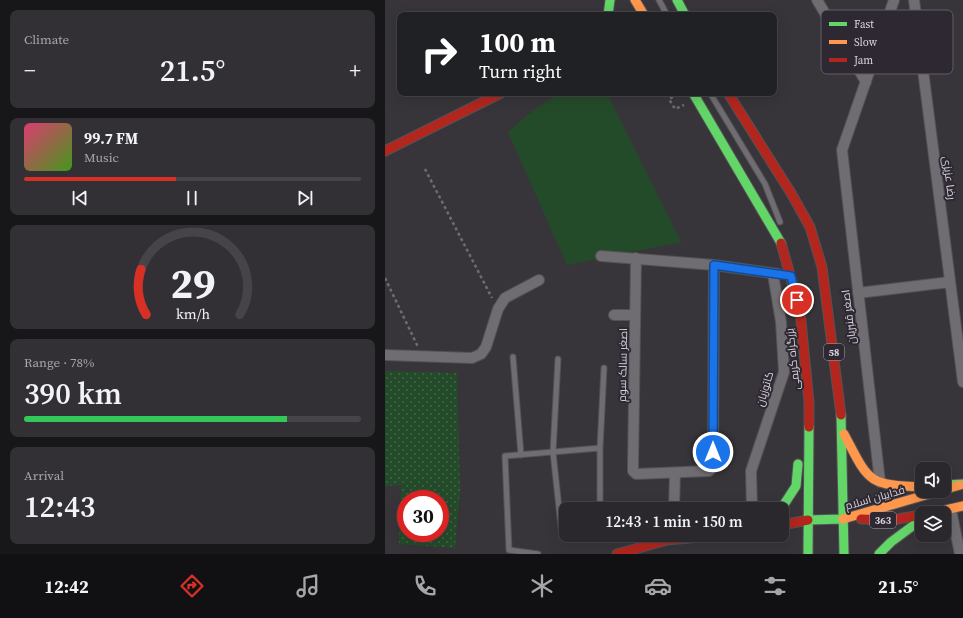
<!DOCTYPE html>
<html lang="en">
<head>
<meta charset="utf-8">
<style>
  :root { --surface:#2a282c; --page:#323034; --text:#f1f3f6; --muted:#a5a6a9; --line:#464448; --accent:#d93025 }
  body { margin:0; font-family:"Source Serif 4",Cairo,serif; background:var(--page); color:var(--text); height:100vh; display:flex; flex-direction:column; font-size:15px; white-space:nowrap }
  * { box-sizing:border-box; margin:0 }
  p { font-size:13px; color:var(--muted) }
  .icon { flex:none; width:22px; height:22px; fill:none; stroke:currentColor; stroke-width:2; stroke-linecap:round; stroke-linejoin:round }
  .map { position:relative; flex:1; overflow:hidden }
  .drawer { display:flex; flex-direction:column; gap:10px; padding:10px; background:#171618; width:385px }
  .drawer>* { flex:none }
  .guide { position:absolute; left:12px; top:12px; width:380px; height:84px; border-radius:8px; box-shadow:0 4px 16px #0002,0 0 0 1px var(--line); background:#202124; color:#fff; overflow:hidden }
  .buttons { position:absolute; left:530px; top:462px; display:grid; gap:8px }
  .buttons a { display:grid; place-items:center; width:36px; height:36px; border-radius:8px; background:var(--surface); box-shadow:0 4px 16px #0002,0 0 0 1px var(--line); font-size:20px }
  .speed { position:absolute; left:12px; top:490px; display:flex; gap:8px; font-size:20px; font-weight:700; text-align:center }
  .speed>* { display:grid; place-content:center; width:52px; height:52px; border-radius:50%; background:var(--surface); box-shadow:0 4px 16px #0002,0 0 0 1px var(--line); line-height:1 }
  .speed .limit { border:6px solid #d22; background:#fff; color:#111 }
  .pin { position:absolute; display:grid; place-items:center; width:34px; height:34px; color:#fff; margin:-17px; border:2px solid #fff; border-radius:50%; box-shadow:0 1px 4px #0007 }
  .me { position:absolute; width:44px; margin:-22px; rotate:0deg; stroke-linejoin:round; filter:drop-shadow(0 0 3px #0008) }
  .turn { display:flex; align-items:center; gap:14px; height:84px; padding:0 16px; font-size:18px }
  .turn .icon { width:52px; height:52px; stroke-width:2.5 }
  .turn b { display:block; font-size:28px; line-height:34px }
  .big { font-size:30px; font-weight:600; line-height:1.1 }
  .drawer .card { flex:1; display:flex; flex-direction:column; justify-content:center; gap:6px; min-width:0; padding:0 14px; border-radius:8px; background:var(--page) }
  .drawer .dial { align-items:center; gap:0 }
  .dial svg { height:104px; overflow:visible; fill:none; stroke:var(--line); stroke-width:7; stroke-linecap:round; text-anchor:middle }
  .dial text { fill:var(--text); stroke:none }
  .song { display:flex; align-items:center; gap:12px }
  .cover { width:48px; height:48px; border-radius:6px; background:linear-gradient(135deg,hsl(340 70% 55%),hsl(100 70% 35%)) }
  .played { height:4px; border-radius:2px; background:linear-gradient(90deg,var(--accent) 45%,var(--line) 45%) }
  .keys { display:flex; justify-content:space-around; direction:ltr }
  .heat { display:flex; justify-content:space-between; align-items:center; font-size:22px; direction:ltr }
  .charge { height:6px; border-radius:3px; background:linear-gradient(90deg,#34c759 78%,var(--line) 0) }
  .trip { position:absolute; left:174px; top:502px; width:230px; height:40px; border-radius:8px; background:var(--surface); box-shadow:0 4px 16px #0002,0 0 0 1px var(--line); font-weight:600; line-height:40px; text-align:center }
  .tabs { display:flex; height:64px; justify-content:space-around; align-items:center; background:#111012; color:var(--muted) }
  .tabs .icon { width:28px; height:28px }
  .tabs .on { color:var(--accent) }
  .tabs b { font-size:18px; color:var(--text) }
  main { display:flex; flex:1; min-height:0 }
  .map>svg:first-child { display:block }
  .grass { fill:url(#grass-dots); fill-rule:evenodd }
  .green { fill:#244b29 }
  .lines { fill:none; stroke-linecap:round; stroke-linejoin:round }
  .lane-casing { stroke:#545256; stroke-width:7 }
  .street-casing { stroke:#545256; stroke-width:12 }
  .fast-casing { stroke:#545256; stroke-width:11 }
  .slow-casing { stroke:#545256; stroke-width:11 }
  .jam-casing { stroke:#545256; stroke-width:11 }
  .path { stroke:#6f6d71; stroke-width:2.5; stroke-dasharray:3 3; stroke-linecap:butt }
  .lane { stroke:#6f6d71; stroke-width:5 }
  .street { stroke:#6f6d71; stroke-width:10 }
  .fast { stroke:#63d668; stroke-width:9 }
  .slow { stroke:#ff974d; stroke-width:9 }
  .jam { stroke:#b3261e; stroke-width:9 }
  .route-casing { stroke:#114b97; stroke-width:10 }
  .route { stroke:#1a73e8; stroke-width:7 }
  .labels { text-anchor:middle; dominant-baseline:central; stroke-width:4; stroke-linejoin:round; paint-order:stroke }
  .shield { fill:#2e2833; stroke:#a6a1a9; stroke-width:1 }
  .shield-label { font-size:10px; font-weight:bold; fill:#d9d5dc }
  .street-label { font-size:11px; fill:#d9d5dc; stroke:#2e2833 }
  .key { fill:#2e2833; stroke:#615c66; stroke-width:1 }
  .key-label { font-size:11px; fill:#d9d5dc }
</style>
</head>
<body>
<main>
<section class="drawer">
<div class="card"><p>Climate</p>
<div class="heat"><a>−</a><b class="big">21.5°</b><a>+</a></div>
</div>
<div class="card">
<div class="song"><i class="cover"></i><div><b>99.7 FM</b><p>Music</p></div></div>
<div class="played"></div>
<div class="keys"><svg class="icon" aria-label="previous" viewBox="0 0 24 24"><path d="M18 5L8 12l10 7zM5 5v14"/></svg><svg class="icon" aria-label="pause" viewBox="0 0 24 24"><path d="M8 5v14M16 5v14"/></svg><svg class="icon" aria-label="next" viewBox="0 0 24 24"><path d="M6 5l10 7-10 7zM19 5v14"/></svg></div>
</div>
<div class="card dial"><svg viewBox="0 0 100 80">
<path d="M14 69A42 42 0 1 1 86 69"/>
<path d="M14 69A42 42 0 0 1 10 34" stroke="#d93025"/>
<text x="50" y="56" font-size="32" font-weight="700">29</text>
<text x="50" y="72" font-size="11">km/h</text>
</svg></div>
<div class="card"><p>Range · 78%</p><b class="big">390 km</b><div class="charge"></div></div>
<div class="card"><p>Arrival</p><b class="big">12:43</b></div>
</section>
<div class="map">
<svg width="578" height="554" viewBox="0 0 578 554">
  <defs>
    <pattern id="grass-dots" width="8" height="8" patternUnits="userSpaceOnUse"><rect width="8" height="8" fill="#244b29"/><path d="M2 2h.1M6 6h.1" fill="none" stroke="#436447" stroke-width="1.8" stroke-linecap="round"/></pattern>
  </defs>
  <rect width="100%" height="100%" fill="#38353a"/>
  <path class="grass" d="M0,371L72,373L75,489L70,548L14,544L16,485L0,486ZM21,499H55V533H21Z"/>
  <path class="green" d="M175,93H222L296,242L182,265L123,132L151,108Z"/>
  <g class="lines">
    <defs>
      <path id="lane" d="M274,0L282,15
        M325,93L380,184L395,222
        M128,357L136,455
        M173,359L168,452L177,536L181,534
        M215,509V448L219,368
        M153,554L124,550L120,456L215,448"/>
      <path id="street" d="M432,0L481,82
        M529,0L578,382
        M216,256L329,265L393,274
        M251,258L248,467V471L251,474L324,471L328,467L329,265
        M473,293L565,282
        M229,315H250
        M0,355L87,358L96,354L101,347L113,309L120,298L154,280
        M495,482L457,150L509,0
        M289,509L290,473
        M367,509L366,471L399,372L396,322L388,274
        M566,510L575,554"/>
      <path id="fast" d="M292,0L300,15
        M223,15L225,0
        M308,93L396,243
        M456,415L459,554
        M559,485L578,484
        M396,509L411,486L413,464
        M423,520L458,519
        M423,554L424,427
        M494,554L506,542L537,519"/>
      <path id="slow" d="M250,0L259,15
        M459,434C484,481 481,485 537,487
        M547,513L578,506
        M458,519L575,485"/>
      <path id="jam" d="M343,93L406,193L425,227L437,267L456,415
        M0,151L116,93
        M396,243L415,311L424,402V427
        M476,519L506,520L537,515
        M397,525L423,520
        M232,554L282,540L338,535"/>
    </defs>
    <use href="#lane" class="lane-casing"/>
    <use href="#street" class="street-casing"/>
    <use href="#fast" class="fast-casing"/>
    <use href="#slow" class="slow-casing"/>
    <use href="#jam" class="jam-casing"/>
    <path class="path" d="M293,94L284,99L290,109L299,105
      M40,169L107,298
      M0,278L33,347"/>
    <use href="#lane" class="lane"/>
    <use href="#street" class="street"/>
    <use href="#fast" class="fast"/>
    <use href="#slow" class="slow"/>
    <use href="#jam" class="jam"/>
  </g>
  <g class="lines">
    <defs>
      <path id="route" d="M328,452L329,265L406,276L412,300"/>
    </defs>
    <use href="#route" class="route-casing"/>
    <use href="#route" class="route"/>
  </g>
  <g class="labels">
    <g class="shield">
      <rect x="439" y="344" width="20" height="16" rx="3"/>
      <rect x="485" y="512" width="26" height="16" rx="3"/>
    </g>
    <g class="shield-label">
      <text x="449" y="352">58</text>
      <text x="498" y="520">363</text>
    </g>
    <g class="street-label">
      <text transform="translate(564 178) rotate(83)">رضا عزیزی</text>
      <text transform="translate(464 317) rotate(-97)">اصغر قنبریان</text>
      <text transform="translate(408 359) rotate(-96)">بزرگراه کریمی</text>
      <text transform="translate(238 365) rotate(-89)">اصغر سالک سوم</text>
      <text transform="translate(380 389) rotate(-73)">کاتوزیان</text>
      <text transform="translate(490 498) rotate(-16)">فداییان اسلام</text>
    </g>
  </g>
  <rect x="436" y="10" width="132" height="64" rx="6" class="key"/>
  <rect x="444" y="22" width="18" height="4" fill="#63d668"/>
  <rect x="444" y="40" width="18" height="4" fill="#ff974d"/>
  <rect x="444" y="58" width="18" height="4" fill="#b3261e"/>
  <g class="key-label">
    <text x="469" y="28">Fast</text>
    <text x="469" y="46">Slow</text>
    <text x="469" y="64">Jam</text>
  </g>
</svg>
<div class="buttons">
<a><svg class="icon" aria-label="sound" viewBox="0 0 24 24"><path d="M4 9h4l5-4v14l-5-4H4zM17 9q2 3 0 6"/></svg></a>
<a><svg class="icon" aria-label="layers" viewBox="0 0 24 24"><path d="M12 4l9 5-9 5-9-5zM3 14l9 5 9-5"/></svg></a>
</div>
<div class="speed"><div class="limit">30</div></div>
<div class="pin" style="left:412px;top:300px;background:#d93025"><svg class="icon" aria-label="arrive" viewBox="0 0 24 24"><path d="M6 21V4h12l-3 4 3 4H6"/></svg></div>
<svg class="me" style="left:328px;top:452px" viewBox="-20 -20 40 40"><circle r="17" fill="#1a73e8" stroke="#fff" stroke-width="3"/><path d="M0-11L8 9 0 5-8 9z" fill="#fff"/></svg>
<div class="trip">12:43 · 1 min · 150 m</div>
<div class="guide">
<div class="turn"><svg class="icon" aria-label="right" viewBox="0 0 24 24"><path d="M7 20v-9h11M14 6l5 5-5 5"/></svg><div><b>100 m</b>Turn right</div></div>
</div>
</div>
</main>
<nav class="tabs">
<b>12:42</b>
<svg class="icon on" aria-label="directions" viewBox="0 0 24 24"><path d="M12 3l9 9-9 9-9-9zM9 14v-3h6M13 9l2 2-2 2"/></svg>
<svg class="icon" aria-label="music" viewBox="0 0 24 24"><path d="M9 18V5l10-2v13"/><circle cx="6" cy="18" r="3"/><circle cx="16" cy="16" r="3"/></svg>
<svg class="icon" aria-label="phone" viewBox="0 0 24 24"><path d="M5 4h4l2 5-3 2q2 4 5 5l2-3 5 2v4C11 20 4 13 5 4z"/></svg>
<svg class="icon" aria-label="climate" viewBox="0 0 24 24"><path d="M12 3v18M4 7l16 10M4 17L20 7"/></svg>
<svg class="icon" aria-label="car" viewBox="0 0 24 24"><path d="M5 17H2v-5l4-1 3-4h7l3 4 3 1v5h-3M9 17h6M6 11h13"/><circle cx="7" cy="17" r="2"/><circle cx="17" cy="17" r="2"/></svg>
<svg class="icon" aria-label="filters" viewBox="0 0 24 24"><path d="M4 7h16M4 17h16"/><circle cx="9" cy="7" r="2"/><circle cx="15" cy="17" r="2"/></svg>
<b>21.5°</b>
</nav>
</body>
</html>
